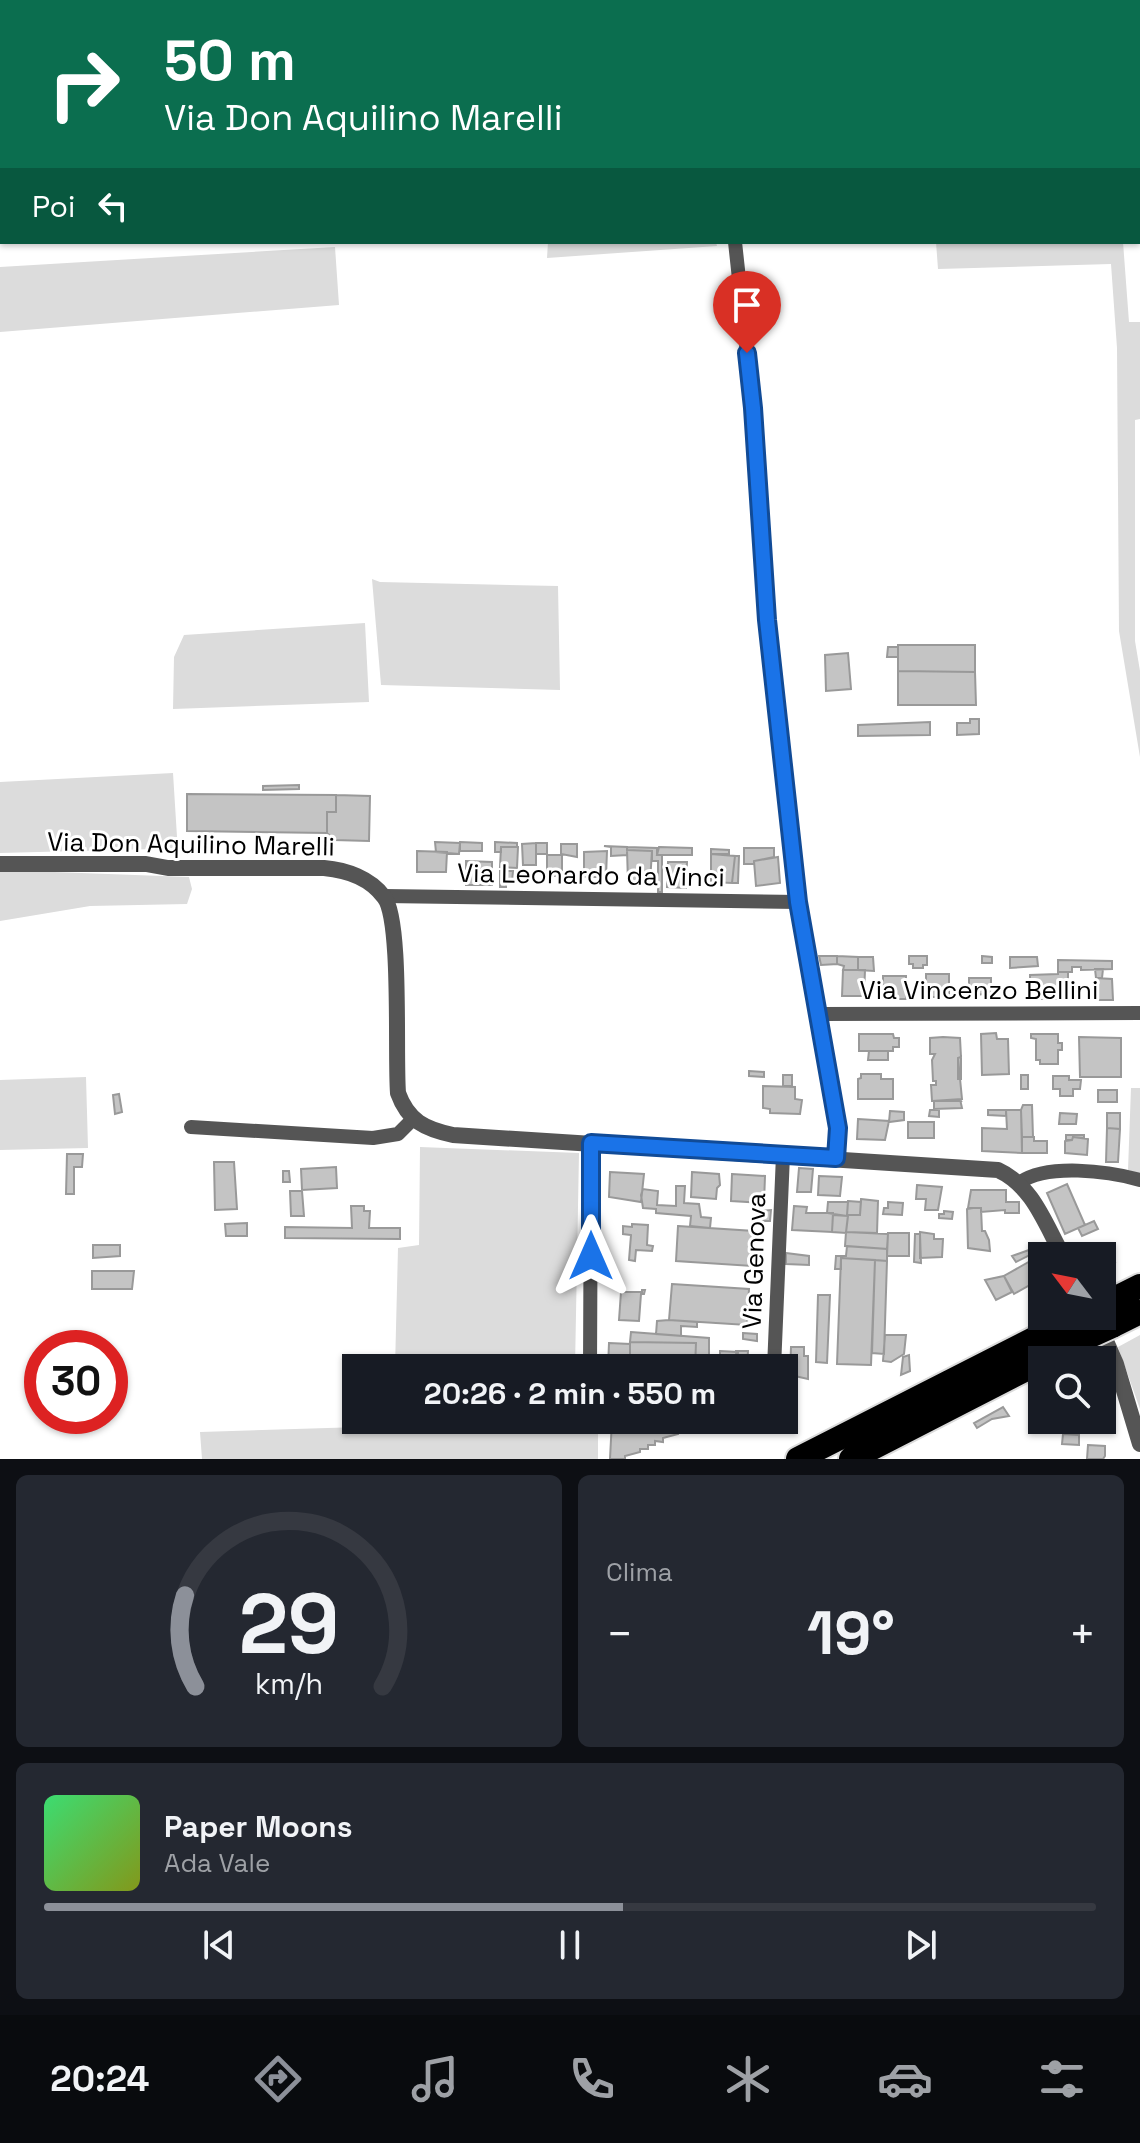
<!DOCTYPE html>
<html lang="it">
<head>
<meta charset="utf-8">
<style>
  :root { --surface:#171b24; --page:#242831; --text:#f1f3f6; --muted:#9ea1a6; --line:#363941; --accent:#8c9099 }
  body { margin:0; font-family:"Space Grotesk",sans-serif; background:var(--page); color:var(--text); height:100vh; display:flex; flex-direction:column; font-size:30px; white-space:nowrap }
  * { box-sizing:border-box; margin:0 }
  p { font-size:26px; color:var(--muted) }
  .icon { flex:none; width:44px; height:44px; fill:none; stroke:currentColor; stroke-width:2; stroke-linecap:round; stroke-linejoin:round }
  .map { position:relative; height:1459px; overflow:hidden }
  .panel { display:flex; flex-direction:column; gap:16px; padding:16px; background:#0d0f14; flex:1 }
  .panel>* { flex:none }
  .banner { position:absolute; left:0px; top:0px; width:1140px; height:244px; box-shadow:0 2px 6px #0004; background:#0b6e4f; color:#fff; overflow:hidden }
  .needle { width:52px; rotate:302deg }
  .fabs { position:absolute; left:1028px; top:1242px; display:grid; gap:16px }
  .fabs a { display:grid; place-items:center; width:88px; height:88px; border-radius:0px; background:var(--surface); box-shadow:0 2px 6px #0004; font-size:40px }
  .speed { position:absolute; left:24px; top:1330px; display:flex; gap:16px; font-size:40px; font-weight:700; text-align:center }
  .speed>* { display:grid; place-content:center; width:104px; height:104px; border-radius:50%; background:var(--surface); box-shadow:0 2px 6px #0004; line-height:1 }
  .speed .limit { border:12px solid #d22; background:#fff; color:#111 }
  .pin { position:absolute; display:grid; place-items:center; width:68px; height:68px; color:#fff; margin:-82px -34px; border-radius:50% 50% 50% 0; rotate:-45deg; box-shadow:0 0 8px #0007 }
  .pin .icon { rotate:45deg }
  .me { position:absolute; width:88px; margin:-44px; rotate:0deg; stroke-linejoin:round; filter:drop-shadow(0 0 6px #0008) }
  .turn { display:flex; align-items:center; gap:28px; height:168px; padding:0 32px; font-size:36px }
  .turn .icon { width:104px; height:104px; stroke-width:2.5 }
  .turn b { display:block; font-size:56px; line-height:68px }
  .then { display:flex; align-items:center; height:76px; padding:0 32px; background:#0003; gap:16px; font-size:30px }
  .big { font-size:60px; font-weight:800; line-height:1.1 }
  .panel .card { flex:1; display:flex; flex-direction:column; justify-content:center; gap:12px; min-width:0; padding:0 28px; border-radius:12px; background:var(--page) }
  .panel .dial { align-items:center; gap:0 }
  .dial svg { height:208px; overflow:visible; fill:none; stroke:var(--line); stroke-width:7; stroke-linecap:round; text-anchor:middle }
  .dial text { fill:var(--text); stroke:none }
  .song { display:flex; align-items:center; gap:24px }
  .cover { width:96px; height:96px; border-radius:12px; background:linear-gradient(135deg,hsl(140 70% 55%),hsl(70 70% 35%)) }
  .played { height:8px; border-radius:4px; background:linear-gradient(90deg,var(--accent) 55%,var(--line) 55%) }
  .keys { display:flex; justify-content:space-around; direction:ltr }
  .heat { display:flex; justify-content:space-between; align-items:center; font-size:44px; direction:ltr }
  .panel .tiles { flex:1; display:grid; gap:16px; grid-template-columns:1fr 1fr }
  .card:last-child { grid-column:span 2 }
  .trip { position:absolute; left:342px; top:1354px; width:456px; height:80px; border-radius:0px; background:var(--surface); box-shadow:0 2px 6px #0004; font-weight:800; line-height:80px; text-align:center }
  .tabs { display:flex; height:128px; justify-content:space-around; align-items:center; background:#090b0e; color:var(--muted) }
  .tabs .icon { width:56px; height:56px }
  .tabs .on { color:var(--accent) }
  .tabs b { font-size:36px; color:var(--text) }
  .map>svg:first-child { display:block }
  .green { fill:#dcdcdc }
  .building { fill:#c4c4c4; stroke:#999; stroke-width:2 }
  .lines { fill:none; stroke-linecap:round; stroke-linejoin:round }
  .motorway-casing { stroke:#dbdbdb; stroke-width:28 }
  .minor { stroke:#555; stroke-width:14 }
  .tertiary { stroke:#555; stroke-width:16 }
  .motorway { stroke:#000; stroke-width:24 }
  .motorway-bridge-casing { stroke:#dbdbdb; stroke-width:28; stroke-linecap:butt }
  .motorway-bridge { stroke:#000; stroke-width:24 }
  .route-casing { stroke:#114b97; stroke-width:20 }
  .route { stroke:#1a73e8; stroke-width:14 }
  .labels { text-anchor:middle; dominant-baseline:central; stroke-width:6; stroke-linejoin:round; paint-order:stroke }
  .street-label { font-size:26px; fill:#000; stroke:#fff }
</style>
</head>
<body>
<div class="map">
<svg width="1140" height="1459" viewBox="0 0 1140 1459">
  <rect width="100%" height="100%" fill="#fff"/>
  <path class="green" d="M548,242H716L717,246L547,258Z
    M936,242H1123L1129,322H1140V419L1135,420V641L1140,671V757L1119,631L1117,348L1111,264L938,269Z
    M335,247L339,305L0,332V267Z
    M372,579L380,582L558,586L560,690L381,685Z
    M365,623L369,702L173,709L174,657L184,635Z
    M173,773L178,853L154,849L0,853V782Z
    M0,870L189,877L192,889L187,904L90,906L0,921Z
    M86,1077L88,1148L0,1150V1080Z
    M1131,1088H1140V1174L1128,1170Z
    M420,1147L579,1153L575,1368H395L398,1248L419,1245Z
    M1140,1335V1409L1118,1347Z
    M394,1420H598V1459H202L200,1432L393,1426Z"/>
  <path class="building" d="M898,645H975V672L898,671Z
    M888,647H898V657H887Z
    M848,653L851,689L826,691L825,655Z
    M898,671L975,672L976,705H898Z
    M970,719H979V734L957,735V723H970Z
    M930,722V735L858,736V725Z
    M299,785V789L263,790V786Z
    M187,794L336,795V812H327V833L187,831Z
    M336,795L370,796L369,841L334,840L327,833V812H336Z
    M435,842L460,843L459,854L436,852Z
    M460,842L482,843V851H460Z
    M495,842L517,843V847H501V852H495Z
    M536,843V865H523L522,844Z
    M536,843H547V854H536Z
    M561,844H577V857L561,854Z
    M604,846L627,847V855L611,856V847Z
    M501,847H518L517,868L500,867Z
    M627,847L657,848V855H662V892H658V861H652V851L627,850Z
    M659,847L692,848V855H657Z
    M744,848H774V857L754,861V864H744Z
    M711,849L729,850V854H711Z
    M627,850L652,851L650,882H628Z
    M417,851L447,852L446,872H417Z
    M607,851L606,877H584V852Z
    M711,854L735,856L732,883L711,882Z
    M547,855H562V876H547Z
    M735,856H739L738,883H732Z
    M778,857L780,883L756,886L754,861Z
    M466,861L492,862V885H466Z
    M668,862H687L686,888L667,887Z
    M500,871H513L512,882H506V887H500Z
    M819,956H837V964L821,965Z
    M837,956L858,957V970H843L844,966L837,964Z
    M909,956H927V965H923V968H913V964H909Z
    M982,956L992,957V963H982Z
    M858,957H873L874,971L858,970Z
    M1010,957H1037L1038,966L1010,968Z
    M1058,960L1112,961V969L1081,970V967H1072V972H1058Z
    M1095,969H1103L1102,978H1096Z
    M843,970H865L864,996H842Z
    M1058,972H1068V999H1030V975L1058,974Z
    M926,974H949V997H926Z
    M883,976H906V999H883Z
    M969,978H991V993L969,996Z
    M1096,978L1112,979L1113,1000H1096Z
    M996,1033L997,1039H1008L1009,1074L982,1075L981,1034Z
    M859,1034H893L894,1038H899V1047H893V1051H859Z
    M1031,1034H1058V1043H1062V1050H1058V1064H1040V1060H1036V1039L1031,1038Z
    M943,1037L960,1038L961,1057L958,1058L962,1099L932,1101L931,1085H936V1081H933L932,1060L935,1054H930V1038Z
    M1079,1037L1121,1038V1077H1080Z
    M869,1051H888V1060H868Z
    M961,1057V1079H958V1058Z
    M749,1071L764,1072V1077L749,1076Z
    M861,1074H881V1079H893V1099H858V1079L861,1078Z
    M783,1075H792V1086H783Z
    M1021,1075H1028V1089H1021Z
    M1053,1076H1069V1080H1081L1080,1089H1073V1096H1060V1089H1053Z
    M763,1086L795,1087V1099L802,1100L800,1114L770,1113V1109L763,1108Z
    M1098,1090H1117V1102H1098Z
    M119,1094L122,1112L115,1114L113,1095Z
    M960,1099L962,1108L934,1109V1101H961Z
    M1023,1105H1032L1033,1137H1022L1021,1110Z
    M930,1110H939V1117L929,1116Z
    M988,1110H1006V1116L988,1115Z
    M1006,1110H1021L1022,1153L982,1151V1128L1007,1129Z
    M890,1111L904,1112V1120L889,1122Z
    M1060,1113L1077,1114L1076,1124H1059Z
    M1107,1113H1120V1129L1107,1128Z
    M858,1119L889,1121L885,1140L857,1139Z
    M908,1122H934V1138H908Z
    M1107,1128L1120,1129L1118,1162H1106Z
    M1066,1135H1084V1138L1073,1137L1072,1140H1066Z
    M1022,1137H1034V1141H1047V1153H1022Z
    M1073,1137L1088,1139L1087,1155L1065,1153V1141L1072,1140Z
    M67,1154H83L82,1167H74V1194H66Z
    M214,1162H234L237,1209L215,1210Z
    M336,1167L337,1188L302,1190L301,1169Z
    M799,1168L813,1169L811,1192H797Z
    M283,1171H289L290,1182H283Z
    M610,1172L644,1174L641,1202L609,1197Z
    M692,1172L719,1174L720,1185L717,1188L716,1199L691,1197Z
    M732,1174L765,1176L764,1203L731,1201Z
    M819,1176L842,1177L840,1196L818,1195Z
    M1067,1184L1085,1225L1065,1234L1047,1193Z
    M917,1185L942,1187L938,1210H925L926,1199H916Z
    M676,1186H685L684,1203L699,1204L701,1217L711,1218L710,1228L690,1226L691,1216L656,1213V1209L643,1208L641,1195L643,1189L658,1191L657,1205L676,1206Z
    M971,1190H1006V1202H1019V1213H1005V1210L981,1212V1208H968Z
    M290,1191H302L304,1216H291Z
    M861,1199L878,1201L877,1233L846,1232L848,1215H860Z
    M848,1201L861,1202L860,1215H847Z
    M828,1202H848L847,1216L827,1213Z
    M888,1202L903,1203L902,1215L883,1214L884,1208H888Z
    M351,1206H364V1211H370L369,1228H400V1239L285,1238V1227L352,1228Z
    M794,1206L807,1207L806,1213H833L832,1232L792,1230Z
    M973,1208H981L982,1231H985L989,1240L990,1251L968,1248L967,1209Z
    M771,1210L770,1221H759L760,1211Z
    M944,1211L953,1212L952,1219L939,1218V1214H944Z
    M833,1215L848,1216L846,1233L832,1232Z
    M1094,1221L1098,1229L1082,1236L1078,1228Z
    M247,1223V1236H226L225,1224Z
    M632,1224L648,1225L647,1245L653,1246L652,1251L636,1250L635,1261L629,1260L631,1235L623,1234V1226L632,1227Z
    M678,1226L754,1231L752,1266L676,1261Z
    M846,1232L888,1234L887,1249L845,1246Z
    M920,1232L934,1234V1239H943L942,1257L920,1258Z
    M888,1233H909V1256H887Z
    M915,1234H920L921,1263L914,1262Z
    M93,1245H120V1256L93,1258Z
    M847,1246L887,1249V1261L841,1258V1269H835L836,1256H846Z
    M1029,1250L1032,1254L1016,1262L1012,1256Z
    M1110,1251L1115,1262L1102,1268V1256H1099Z
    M786,1253L809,1256V1265L786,1264Z
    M1041,1255L1042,1257V1292L1036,1281L1042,1278L1032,1260Z
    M841,1258L875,1260L871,1365L837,1364Z
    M875,1260L887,1261L884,1354L872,1353Z
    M1032,1260L1042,1278L1014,1294L1004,1276Z
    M92,1271H134L132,1289H92Z
    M1004,1276L1012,1292L996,1300L985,1280Z
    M672,1284L749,1289L747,1325L669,1320Z
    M642,1290H645L644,1294H641L639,1321L619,1320L621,1292H642Z
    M818,1295H830L827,1363L816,1362Z
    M669,1320L697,1322V1327L681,1326V1336L656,1334L657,1321Z
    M631,1332L709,1338V1368H695L696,1343L630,1342Z
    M743,1333L757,1334V1341L743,1339Z
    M885,1335H906L904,1354L891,1362L883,1361Z
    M630,1342L696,1343L695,1368H630Z
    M609,1343L630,1344V1368H608Z
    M791,1347H804V1356H808V1379L790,1375Z
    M720,1351L738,1352L737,1368H720Z
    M736,1351H748L747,1368H737Z
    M909,1355L910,1371L901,1375L903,1357Z
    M1003,1407L1009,1416L992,1419L977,1428L974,1423Z
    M612,1420H685V1430H678V1434L663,1438V1442L655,1441V1445H648V1449H640V1452L625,1456V1459H610Z
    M1063,1434L1079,1435V1445L1062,1444Z
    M1088,1445L1105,1446V1456L1103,1459H1087Z"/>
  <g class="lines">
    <defs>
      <path id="motorway" d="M1102,1305L1140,1286
        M1112,1326L1140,1312
        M1045,1360L1090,1336
        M798,1459L1079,1316
        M851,1459L1042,1361"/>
    </defs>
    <use href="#motorway" class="motorway-casing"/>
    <path class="minor" d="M708,0V2
      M735,242L753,408L767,620L798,902L838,1128L836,1158
      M384,896L798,902
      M819,1014L1140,1013
      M191,1127L373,1138L398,1134L413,1119
      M1019,1183C1047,1163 1108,1171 1140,1180
      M590,1368L591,1143
      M774,1368L783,1155"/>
    <path class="tertiary" d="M0,864H146L168,868H324C346,870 370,878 384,897C402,919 395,1056 398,1093C408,1121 425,1129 453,1135L998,1170C1033,1186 1045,1224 1063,1256
      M1095,1316L1116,1364L1140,1444"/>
    <use href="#motorway" class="motorway"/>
    <defs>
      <path id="motorway-bridge" d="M1090,1336L1112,1326"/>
    </defs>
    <use href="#motorway-bridge" class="motorway-bridge-casing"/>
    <use href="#motorway-bridge" class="motorway-bridge"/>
  </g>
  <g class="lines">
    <defs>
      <path id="route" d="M591,1256V1143L836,1158L838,1128L798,902L767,620L753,408L747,353"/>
    </defs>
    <use href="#route" class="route-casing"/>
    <use href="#route" class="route"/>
  </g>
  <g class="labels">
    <g class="street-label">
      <text transform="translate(191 844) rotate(1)">Via Don Aquilino Marelli</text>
      <text transform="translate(591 875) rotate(1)">Via Leonardo da Vinci</text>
      <text x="979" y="990">Via Vincenzo Bellini</text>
      <text transform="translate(754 1261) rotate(-88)">Via Genova</text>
    </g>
  </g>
</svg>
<div class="fabs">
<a><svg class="needle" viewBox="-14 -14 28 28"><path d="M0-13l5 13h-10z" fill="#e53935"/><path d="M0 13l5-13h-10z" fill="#9ea1a6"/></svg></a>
<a><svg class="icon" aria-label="search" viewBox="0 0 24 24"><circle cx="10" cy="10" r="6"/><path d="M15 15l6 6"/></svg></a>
</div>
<div class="speed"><div class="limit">30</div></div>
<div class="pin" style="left:747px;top:353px;background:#d93025"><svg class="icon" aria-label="arrive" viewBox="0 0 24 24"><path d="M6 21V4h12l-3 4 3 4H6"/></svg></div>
<svg class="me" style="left:591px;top:1256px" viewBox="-20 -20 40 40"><path d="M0-17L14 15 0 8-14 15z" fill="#1a73e8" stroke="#fff" stroke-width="4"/></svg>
<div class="trip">20:26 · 2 min · 550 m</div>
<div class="banner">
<div class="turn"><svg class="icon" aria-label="right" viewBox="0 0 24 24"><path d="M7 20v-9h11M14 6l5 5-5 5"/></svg><div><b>50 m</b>Via Don Aquilino Marelli</div></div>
<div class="then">Poi<svg class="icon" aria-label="left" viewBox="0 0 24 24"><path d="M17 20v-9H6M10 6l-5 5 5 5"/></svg></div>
</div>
</div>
<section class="panel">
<div class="tiles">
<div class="card dial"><svg viewBox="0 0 100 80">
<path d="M14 69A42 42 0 1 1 86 69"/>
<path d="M14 69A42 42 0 0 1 10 34" stroke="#8c9099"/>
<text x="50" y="56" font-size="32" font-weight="700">29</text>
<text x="50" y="72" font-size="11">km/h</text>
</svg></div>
<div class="card"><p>Clima</p>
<div class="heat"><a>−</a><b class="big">19°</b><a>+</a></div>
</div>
<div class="card">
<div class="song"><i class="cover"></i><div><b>Paper Moons</b><p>Ada Vale</p></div></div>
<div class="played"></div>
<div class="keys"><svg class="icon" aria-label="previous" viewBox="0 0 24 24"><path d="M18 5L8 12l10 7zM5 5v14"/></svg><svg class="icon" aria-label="pause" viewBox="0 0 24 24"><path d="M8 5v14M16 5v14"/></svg><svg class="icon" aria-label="next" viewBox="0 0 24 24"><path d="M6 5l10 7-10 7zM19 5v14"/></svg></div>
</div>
</div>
</section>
<nav class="tabs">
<b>20:24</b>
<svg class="icon on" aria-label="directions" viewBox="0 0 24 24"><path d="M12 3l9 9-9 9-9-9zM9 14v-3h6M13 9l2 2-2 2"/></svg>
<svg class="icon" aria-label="music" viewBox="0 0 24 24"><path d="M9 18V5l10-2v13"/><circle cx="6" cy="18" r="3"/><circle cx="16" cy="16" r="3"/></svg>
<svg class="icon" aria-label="phone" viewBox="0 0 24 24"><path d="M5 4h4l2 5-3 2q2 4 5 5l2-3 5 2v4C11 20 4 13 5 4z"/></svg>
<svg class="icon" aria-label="climate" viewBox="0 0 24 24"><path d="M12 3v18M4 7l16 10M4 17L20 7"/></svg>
<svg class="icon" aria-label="car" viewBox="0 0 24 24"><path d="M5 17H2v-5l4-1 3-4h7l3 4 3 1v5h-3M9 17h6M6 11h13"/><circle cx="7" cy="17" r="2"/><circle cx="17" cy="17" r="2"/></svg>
<svg class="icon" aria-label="filters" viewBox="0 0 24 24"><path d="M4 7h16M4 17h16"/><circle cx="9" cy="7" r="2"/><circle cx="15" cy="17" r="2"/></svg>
</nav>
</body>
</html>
